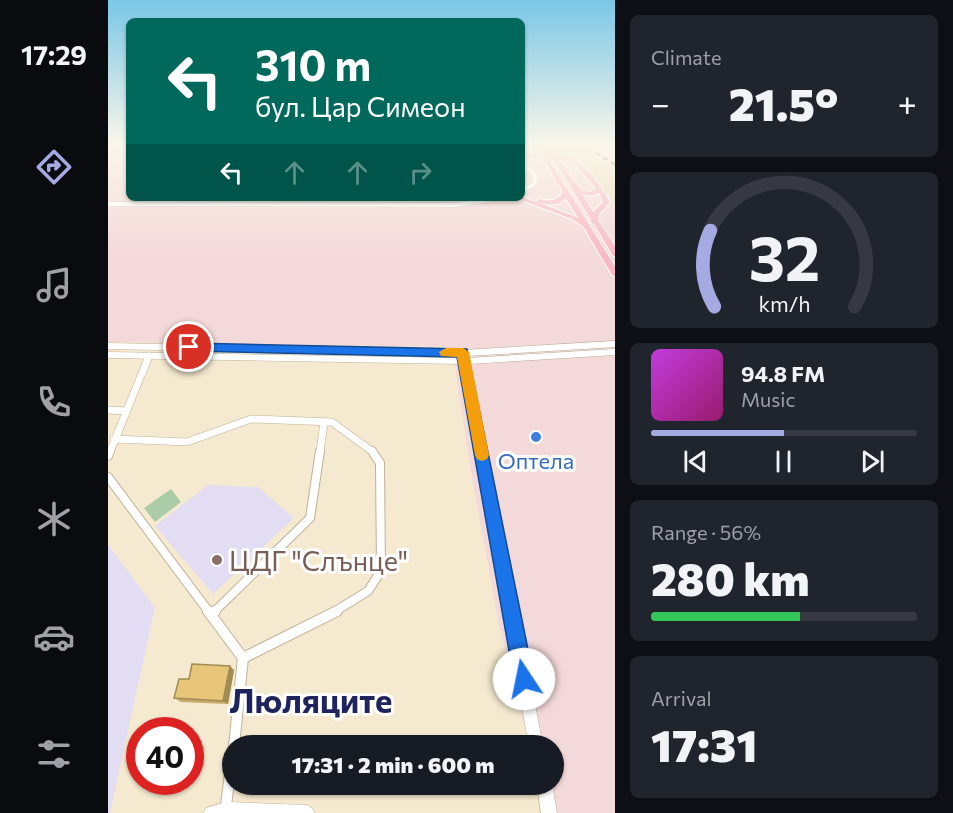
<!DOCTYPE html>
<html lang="en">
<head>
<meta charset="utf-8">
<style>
  :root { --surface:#171b24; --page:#20242c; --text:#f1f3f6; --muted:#9ea1a6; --line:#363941; --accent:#a5abe2 }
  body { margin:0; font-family:Commissioner,sans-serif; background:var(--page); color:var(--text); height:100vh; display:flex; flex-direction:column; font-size:22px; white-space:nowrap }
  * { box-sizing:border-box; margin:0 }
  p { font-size:20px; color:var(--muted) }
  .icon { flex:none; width:33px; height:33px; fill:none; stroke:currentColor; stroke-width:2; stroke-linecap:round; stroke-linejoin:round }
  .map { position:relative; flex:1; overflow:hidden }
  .details { display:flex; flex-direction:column; gap:15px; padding:15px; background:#0d0f14; width:338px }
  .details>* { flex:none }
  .guide { position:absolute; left:18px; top:18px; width:399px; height:183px; border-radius:9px; box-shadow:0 2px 4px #0004; background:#00695c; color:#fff; overflow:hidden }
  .speed { position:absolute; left:18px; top:717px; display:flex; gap:12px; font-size:30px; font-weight:700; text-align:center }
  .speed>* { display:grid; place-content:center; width:78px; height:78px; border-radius:50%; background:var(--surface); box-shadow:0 2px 4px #0004; line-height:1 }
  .speed .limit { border:9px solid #d22; background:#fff; color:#111 }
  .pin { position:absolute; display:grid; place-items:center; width:51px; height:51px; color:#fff; margin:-26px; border:3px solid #fff; border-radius:50%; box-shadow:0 2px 6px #0007 }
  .me { position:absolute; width:66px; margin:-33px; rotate:349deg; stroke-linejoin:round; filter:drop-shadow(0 0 4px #0008) }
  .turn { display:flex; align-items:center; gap:21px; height:126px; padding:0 30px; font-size:27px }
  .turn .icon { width:78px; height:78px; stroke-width:2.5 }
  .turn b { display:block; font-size:42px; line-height:51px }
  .lanes { display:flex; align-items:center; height:57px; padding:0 30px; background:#0003; justify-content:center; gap:30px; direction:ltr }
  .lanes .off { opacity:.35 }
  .big { font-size:45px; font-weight:800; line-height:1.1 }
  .details .tile { flex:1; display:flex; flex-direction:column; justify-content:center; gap:9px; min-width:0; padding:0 21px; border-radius:9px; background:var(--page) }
  .details .dial { align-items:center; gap:0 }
  .dial svg { height:156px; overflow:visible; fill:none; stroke:var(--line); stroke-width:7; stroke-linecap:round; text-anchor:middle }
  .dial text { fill:var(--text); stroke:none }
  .song { display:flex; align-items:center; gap:18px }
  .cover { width:72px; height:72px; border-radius:9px; background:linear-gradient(135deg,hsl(290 70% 55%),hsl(320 70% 35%)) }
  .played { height:6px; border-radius:3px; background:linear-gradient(90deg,var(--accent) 50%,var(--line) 50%) }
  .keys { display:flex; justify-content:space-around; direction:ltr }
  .heat { display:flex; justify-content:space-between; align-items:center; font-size:33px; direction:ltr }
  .charge { height:9px; border-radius:4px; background:linear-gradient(90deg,#34c759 56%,var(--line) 0) }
  .trip { position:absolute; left:114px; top:735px; width:342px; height:60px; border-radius:30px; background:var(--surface); box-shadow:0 2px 4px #0004; font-weight:800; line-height:60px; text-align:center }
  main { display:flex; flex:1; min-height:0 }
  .dock { display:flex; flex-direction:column; width:108px; justify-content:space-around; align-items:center; background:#090b0e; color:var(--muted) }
  .dock .icon { width:42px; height:42px }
  .dock .active { color:var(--accent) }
  .dock b { font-size:27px; color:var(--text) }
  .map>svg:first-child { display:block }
  .built { fill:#ecdebe }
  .industrial { fill:#f4d9da }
  .education { fill:#e2ddf3 }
  .green { fill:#aacca6 }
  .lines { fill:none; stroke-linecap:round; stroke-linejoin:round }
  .street-far3-casing { stroke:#bcb199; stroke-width:4.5 }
  .street-far2-casing { stroke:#bcb199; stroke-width:8 }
  .street-far1-casing { stroke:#bcb199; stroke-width:10 }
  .street-casing { stroke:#bcb199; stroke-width:12 }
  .secondary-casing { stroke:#bcb199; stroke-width:1 }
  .primary-casing { stroke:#fff; stroke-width:2 }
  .street-far3 { stroke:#fff; stroke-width:4 }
  .street-far2 { stroke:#fff; stroke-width:7 }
  .street-far1 { stroke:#fff; stroke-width:8 }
  .street { stroke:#fff; stroke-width:10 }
  .secondary { fill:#fff; fill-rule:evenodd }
  .primary { fill:#fab8c4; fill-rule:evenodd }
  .rail { stroke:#2e2a20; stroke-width:1.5; stroke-dasharray:4.5 4.5; stroke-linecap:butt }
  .primary-bridge-casing { stroke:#fff; stroke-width:7; stroke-linecap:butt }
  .primary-bridge { stroke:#fab8c4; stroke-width:6 }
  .wall { fill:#c7aa69 }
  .shaded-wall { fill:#a28b55 }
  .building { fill:#e7c67a; stroke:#a28b55; stroke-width:1.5 }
  .route { fill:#1a73e8; stroke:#114b97; stroke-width:1.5 }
  .slow { fill:#f59e0b }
  .shop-dot { fill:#3f7fe0; stroke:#fff; stroke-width:2 }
  .education-dot { fill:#8d6e63; stroke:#fff; stroke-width:2 }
  .labels { text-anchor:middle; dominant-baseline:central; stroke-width:6; stroke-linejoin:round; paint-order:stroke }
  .shop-label { font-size:22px; fill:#366cbe; stroke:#fff }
  .near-education-label { font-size:27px; fill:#785e54; stroke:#fff; text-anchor:start }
  .near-district-label { font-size:33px; font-weight:bold; fill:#1e245d; stroke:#fff }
</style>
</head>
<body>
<main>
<nav class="dock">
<b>17:29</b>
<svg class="icon active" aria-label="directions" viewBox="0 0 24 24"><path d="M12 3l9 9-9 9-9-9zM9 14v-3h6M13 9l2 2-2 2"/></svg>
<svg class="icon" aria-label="music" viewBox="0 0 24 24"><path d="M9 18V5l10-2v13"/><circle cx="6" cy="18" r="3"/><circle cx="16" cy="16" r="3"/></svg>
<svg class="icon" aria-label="phone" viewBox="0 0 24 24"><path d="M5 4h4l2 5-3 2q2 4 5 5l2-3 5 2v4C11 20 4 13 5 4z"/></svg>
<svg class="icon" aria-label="climate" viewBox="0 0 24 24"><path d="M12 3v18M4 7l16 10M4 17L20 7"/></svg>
<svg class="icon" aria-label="car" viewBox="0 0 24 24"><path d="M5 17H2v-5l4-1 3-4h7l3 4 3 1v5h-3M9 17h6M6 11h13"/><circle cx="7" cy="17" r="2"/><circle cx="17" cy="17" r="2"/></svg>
<svg class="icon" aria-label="filters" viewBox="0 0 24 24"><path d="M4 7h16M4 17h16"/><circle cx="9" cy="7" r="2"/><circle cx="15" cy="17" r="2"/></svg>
</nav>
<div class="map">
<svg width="508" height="813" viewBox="0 0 508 813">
  <rect width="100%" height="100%" fill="#f5ead0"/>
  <path class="built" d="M453,144H479L507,161V205L470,158Z"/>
  <path class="industrial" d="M0,144H21V198H414V144H453L470,158L502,197L507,205V813H440L432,785L446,784V746L422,745L390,621L362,466L344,347L0,342Z"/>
  <path class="education" d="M100,485L150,487L186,518L105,594L47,526Z
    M0,544L47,608L2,813H0Z"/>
  <path class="green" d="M63,489L73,502L47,522L36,508Z"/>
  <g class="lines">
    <defs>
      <path id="street-far3" d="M414,165L425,172L428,179L425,185L414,191
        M0,204L348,205L394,198"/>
      <path id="street-far2" d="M0,410L18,411
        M6,439L79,442L143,419L224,422L265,452
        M2,452L41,356
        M212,452L216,422"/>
      <path id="street-far1" d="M0,456L2,451
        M0,477L101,612
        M106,612L202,518L212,451
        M226,612L260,591L273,571L272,463L264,451"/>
      <path id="street" d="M100,611L135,658L126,746
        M104,614L107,611
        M135,658L229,611
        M117,813L124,759"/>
      <path id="secondary" d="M508,341V347L359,356V358L508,349V355L361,364L435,746H421L352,364L0,358V352L351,358V356L0,349V343L355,350Z
        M429,784H444L449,813H433Z
        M118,802L199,805L204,808L207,813H95L98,808Z"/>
      <path id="primary" d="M414,154C428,155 444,153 457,155C475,159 493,186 502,202L492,213L490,220L508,247V256H505L486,224L482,222L483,220L446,160L448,159L440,158L508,268V277L504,275L475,226L464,219L410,199L409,198H414V197L428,202L431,199C441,201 449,202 455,192L436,160L438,158H414ZM451,159L466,163L488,189L483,192L473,190ZM491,193L495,202L485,212L474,194L484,196ZM458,198L470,218L432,203C442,205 451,206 458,198Z"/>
    </defs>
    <use href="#street-far3" class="street-far3-casing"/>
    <use href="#street-far2" class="street-far2-casing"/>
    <use href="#street-far1" class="street-far1-casing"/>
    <use href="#street" class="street-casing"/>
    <use href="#secondary" class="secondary-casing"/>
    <use href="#primary" class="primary-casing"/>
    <use href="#street-far3" class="street-far3"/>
    <use href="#street-far2" class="street-far2"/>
    <use href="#street-far1" class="street-far1"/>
    <use href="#street" class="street"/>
    <use href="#secondary" class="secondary"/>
    <use href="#primary" class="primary"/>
    <path class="rail" d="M472,144L508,165"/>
    <defs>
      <path id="primary-bridge" d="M431,144L439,160
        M440,144L449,160"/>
    </defs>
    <use href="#primary-bridge" class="primary-bridge-casing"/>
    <use href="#primary-bridge" class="primary-bridge"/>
  </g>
  <path class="wall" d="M126,670L120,704L73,702L66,698Z"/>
  <path class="shaded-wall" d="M122,666L126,670L120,704L115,701Z"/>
  <path class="building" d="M84,664L122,666L115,701L66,698L71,679H81Z"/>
  <linearGradient id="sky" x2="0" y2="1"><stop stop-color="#7ac7e7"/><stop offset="0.56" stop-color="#faf6ea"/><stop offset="1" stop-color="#faf6ea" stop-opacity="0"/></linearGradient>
  <rect width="508" height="258" fill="url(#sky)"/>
  <path class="route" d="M81,343L359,349L426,679L423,686L416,689L409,686L406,679L349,357L81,351L75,347Z"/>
  <path class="slow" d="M338,348H355L361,352L381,455L379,459L374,461L369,459L367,455L349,357L333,356L331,352Z"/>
  <circle class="shop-dot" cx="428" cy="437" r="6"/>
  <circle class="education-dot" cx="109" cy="560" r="6"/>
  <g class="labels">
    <g class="shop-label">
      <text x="428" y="460">Оптела</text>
    </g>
    <g class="near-education-label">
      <text x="121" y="560">ЦДГ "Слънце"</text>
    </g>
    <g class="near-district-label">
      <text x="203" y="699">Люляците</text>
    </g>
  </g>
</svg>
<div class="speed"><div class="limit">40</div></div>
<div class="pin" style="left:81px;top:347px;background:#d93025"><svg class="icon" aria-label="arrive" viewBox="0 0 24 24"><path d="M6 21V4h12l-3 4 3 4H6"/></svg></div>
<svg class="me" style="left:416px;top:679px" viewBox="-20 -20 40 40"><circle r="19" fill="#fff"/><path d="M0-13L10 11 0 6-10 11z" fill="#1a73e8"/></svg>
<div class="trip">17:31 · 2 min · 600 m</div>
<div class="guide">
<div class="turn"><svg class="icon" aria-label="left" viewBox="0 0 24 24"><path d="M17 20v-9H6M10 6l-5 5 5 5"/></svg><div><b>310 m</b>бул. Цар Симеон</div></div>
<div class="lanes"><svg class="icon" aria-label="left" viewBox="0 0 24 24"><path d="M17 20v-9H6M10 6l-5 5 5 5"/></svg><svg class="icon off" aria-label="ahead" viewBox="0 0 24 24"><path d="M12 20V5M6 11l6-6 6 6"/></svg><svg class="icon off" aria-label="ahead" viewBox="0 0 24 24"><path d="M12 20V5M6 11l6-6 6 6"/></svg><svg class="icon off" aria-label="right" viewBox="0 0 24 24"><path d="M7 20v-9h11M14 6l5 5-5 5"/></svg></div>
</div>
</div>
<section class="details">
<div class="tile"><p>Climate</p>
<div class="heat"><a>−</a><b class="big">21.5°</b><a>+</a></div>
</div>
<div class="tile dial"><svg viewBox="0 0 100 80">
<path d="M14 69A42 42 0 1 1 86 69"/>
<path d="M14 69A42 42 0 0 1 12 30" stroke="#a5abe2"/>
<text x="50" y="56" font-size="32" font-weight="700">32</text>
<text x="50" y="72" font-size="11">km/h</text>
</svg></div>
<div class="tile">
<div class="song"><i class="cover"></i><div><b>94.8 FM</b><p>Music</p></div></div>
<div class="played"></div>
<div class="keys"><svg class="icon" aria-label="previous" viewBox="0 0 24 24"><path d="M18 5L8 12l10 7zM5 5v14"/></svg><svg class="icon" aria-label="pause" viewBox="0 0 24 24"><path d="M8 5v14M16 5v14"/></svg><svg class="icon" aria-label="next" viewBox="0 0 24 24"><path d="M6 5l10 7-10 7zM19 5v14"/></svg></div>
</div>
<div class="tile"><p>Range · 56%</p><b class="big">280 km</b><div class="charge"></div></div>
<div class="tile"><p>Arrival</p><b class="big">17:31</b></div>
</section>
</main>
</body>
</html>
